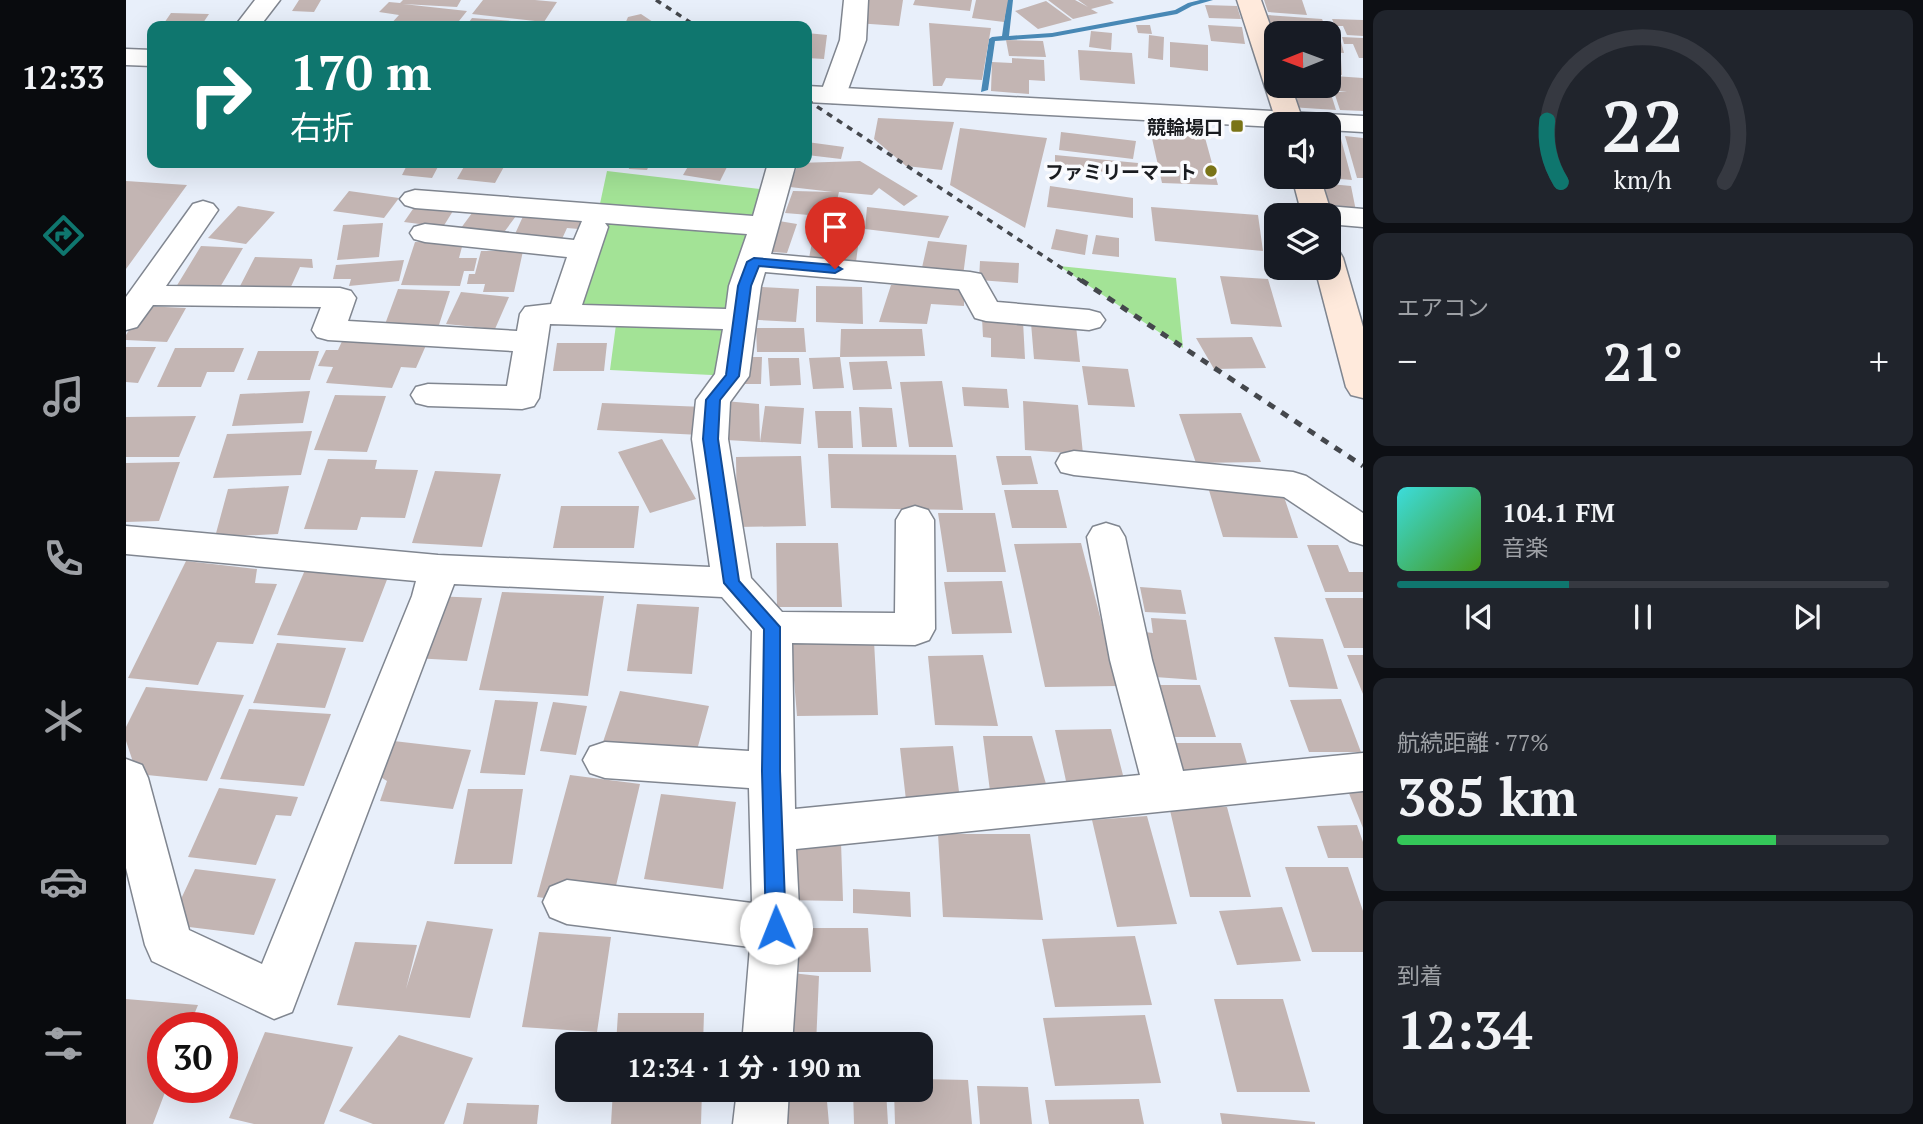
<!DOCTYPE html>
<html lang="ja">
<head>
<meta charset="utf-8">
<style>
  :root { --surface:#171b24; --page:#20242c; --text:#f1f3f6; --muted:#9ea1a6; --line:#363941; --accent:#0f766e }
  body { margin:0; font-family:"PT Serif","Noto Sans JP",serif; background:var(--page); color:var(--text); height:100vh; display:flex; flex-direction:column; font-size:26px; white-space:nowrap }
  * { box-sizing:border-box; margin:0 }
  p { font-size:23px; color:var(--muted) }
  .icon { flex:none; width:38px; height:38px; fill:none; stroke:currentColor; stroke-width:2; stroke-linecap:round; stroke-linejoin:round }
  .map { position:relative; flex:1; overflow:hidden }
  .drawer { display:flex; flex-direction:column; gap:10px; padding:10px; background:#0d0f14; width:560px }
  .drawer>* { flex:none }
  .guide { position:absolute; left:21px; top:21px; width:665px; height:147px; border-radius:14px; box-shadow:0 7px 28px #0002; background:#0f766e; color:#fff; overflow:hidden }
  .needle { width:46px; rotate:269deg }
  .controls { position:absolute; left:1138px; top:21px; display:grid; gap:14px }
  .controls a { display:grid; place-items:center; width:77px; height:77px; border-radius:14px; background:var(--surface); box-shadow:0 7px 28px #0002; font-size:35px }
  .speed { position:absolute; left:21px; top:1012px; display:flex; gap:14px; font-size:35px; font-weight:700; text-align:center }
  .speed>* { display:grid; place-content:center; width:91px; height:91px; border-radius:50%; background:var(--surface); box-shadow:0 7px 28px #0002; line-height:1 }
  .speed .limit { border:10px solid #d22; background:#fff; color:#111 }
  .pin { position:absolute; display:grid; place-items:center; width:60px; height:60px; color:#fff; margin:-72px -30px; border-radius:50% 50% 50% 0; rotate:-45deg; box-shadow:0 0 7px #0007 }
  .pin .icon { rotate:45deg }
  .me { position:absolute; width:77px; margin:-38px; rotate:359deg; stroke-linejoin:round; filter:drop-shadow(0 0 5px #0008) }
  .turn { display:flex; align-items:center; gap:24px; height:147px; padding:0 28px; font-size:32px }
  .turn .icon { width:91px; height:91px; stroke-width:2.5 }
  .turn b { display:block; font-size:49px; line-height:60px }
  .big { font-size:52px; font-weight:700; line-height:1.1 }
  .drawer .tile { flex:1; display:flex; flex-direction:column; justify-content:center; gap:10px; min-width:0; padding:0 24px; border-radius:14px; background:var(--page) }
  .drawer .dial { align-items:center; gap:0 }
  .dial svg { height:182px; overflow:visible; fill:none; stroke:var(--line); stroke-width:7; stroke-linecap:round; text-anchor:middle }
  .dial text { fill:var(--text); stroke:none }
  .song { display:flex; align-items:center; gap:21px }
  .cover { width:84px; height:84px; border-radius:10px; background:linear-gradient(135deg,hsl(180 70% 55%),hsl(100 70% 35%)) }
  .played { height:7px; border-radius:4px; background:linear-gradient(90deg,var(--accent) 35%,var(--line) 35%) }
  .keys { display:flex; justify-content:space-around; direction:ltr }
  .heat { display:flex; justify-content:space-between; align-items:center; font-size:38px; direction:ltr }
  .charge { height:10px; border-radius:5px; background:linear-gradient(90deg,#34c759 77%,var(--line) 0) }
  .trip { position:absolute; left:429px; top:1032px; width:378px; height:70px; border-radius:14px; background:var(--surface); box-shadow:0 7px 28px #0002; font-weight:700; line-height:70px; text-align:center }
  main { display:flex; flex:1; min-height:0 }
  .tabs { display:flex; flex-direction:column; width:126px; justify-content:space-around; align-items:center; background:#090b0e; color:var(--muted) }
  .tabs .icon { width:49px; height:49px }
  .tabs .selected { color:var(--accent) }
  .tabs b { font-size:32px; color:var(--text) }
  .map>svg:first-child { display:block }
  .green { fill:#a3e396 }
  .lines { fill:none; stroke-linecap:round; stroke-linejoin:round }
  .stream { fill:#4888b5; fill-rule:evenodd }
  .building { fill:#c3b5b3 }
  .minor-casing { stroke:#808690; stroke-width:3 }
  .tertiary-casing { stroke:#808690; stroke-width:3 }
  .secondary-casing { stroke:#808690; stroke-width:3 }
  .minor { fill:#fff; fill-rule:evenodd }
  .tertiary { fill:#fff; fill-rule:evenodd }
  .secondary { fill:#ffeadc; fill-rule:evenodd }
  .rail-far1 { stroke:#44474c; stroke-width:3.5; stroke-dasharray:6 6; stroke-linecap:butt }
  .rail { stroke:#44474c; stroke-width:5; stroke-dasharray:8 8; stroke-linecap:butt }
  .route { fill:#1a73e8; stroke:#114b97; stroke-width:2 }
  .poi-dot { fill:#7a7417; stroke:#fafbfe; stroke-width:2.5 }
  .labels { text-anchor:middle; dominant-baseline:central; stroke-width:7; stroke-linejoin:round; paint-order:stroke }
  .far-poi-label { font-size:19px; font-weight:bold; fill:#1a1c20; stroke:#fafbfe; text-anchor:end }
</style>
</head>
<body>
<main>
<nav class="tabs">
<b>12:33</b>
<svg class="icon selected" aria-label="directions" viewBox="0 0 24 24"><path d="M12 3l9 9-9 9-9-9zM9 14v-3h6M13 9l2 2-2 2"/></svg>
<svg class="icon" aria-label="music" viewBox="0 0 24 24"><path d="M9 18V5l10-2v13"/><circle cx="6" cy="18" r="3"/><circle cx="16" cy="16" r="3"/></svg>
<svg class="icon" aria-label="phone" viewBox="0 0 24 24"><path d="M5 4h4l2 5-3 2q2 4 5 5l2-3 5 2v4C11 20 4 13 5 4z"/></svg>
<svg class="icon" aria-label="climate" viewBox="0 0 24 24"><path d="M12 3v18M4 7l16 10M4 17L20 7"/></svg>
<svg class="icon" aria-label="car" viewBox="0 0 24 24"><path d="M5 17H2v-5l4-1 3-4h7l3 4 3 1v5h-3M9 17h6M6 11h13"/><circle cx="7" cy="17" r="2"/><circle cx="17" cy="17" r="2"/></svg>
<svg class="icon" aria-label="filters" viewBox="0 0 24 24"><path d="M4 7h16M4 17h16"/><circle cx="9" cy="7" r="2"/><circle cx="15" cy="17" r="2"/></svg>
</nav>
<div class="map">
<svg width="1237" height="1124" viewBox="0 0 1237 1124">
  <rect width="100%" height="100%" fill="#e8effa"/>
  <path class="green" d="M481,171L650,191L606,376L484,370L491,317L437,315L472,213Z
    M933,266L1050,278L1057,348Z"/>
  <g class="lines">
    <path class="stream" d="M881,0H887L883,36L926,33L1049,10L1062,3L1074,0H1087L1066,6L1051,14L926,37L869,41L862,90L855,92L863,39L866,37L876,36Z"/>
  </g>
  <path class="building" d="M173,0H195L188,12L166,11Z
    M277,0H335L331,7L277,4L341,11L329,26H263L273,15L253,12L263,2L274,3Z
    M357,0H409L431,2L418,22L346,14Z
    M735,0H777L773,26L730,23Z
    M789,0H846L844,11L787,5Z
    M850,0H882L878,22L846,18Z
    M922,0H949L962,7L952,0H984L988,3L965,9L972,13L947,19Z
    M1138,0H1176L1181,15L1142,12Z
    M920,1L946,20L912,29L889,11Z
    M1079,5L1111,6L1115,19L1083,18Z
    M45,13L83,14L75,26H36Z
    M515,14L533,26H498L502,17Z
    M1141,15L1196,19L1202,33L1146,32Z
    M346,18L400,22L397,26H340Z
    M1206,19L1237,20V36L1221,35L1217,26H1209Z
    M803,23L865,28L856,80L820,78L816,86H807Z
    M1010,25H1024L1026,34L1012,33Z
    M1082,25L1116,27L1119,44L1085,41Z
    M965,31L986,33L985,50L963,47Z
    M681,33L701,35L698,59L681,58Z
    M1023,35L1038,37L1037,60L1022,58Z
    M1216,37L1237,38V58H1233L1227,44H1218Z
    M1202,38H1214L1218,53L1202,52Z
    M880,40L917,41L920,57L883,56Z
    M1044,42L1082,45V71L1044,67Z
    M952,50L1006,53L1009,84L954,80Z
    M886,58L918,60L919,81L903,80V94L865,91L866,62L886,63Z
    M1202,58L1215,59L1216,75L1202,73Z
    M1202,76H1205L1209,91L1169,88L1202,86Z
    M1208,76L1237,78V111L1214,110L1208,92H1221L1213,91Z
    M1160,90L1205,94L1210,110L1164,107Z
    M752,118L828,122L816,170L780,166L748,139Z
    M834,128L921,138L899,228L824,185Z
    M935,132L1010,141L1007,159L933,150Z
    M1025,134H1078L1092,185L1036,183Z
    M1219,136L1237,138V178H1231Z
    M1202,138L1215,139L1226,180L1202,178Z
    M681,142L718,147L715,159L681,155Z
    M929,155L1012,163L1010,175L929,167Z
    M734,161L792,196L778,206L753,188L746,195L713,192L707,217L659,213L667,191L707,192L664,187L672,163Z
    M282,163H314L306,178L276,175Z
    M340,163H380L369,183L331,179Z
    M502,163H524L521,170L503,169Z
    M564,163H603L594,181L557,175Z
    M0,181L61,185L0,269Z
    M1194,183L1225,186L1230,211L1199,208Z
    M924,186L1007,198V218L921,207Z
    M223,191L273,198L258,218L207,211Z
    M112,206L149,212L120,244L82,238Z
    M289,206L327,211L317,227L278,222Z
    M741,207L823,216L813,238L739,229Z
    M1025,207L1132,215L1137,251L1029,241Z
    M349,209L390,216L376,235L335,228Z
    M399,212L458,218L453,229L441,228L436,239L389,234Z
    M641,219L671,224L661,253L631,251Z
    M257,223L253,257L211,260L217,225Z
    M689,227L734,231L730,262L683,258Z
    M930,229L962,235L959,255L925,249Z
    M970,235L993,238V257L966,254Z
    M802,241L841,245L837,276L795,272Z
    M289,242L337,243L333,258H351L348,271H338L334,286L275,285Z
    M75,246L117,248L93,289L50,287Z
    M355,251H397L388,292H357L359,284H341L343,274H349Z
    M129,257L186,259L187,268L174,267L163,291L112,290Z
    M278,260L273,281L223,286L225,279H207L210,265Z
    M854,261L893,263L892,283L853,280Z
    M1094,276L1142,279L1156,327L1105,324Z
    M765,285H809L838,290V306L805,304L801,324L753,322Z
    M619,286L673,289L670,322L614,319Z
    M690,286L736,287L737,324L690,322Z
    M272,289L324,291L312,328L258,327Z
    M335,292L383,297L369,329L320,324Z
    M17,306L60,308L41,342L0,340V335Z
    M856,318L897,321L899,359L865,357V338L857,337Z
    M905,323L950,326L954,362L908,359Z
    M630,328H678L680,352H631Z
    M715,329H796L799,356L714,357Z
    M218,337L301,343L290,368L275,367L266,388L200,383L207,367L192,366L200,350H212Z
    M1126,337L1140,368L1088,369L1070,338Z
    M431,343H481L478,371H427Z
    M0,347H30L12,383L0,382Z
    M49,348H118L108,372H81L75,387H31Z
    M132,351H193L184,380H121Z
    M617,357H636L635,384H616Z
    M714,357L718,388L687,389L683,358Z
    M642,358H673L675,385L644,386Z
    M761,361L766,389L727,390L723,362Z
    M956,366L1002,369L1009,407L962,405Z
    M816,381L827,447H783L774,382Z
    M836,387L881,389L883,408L838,406Z
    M184,391L177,423L106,426L114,394Z
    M209,395L260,396L241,452L188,450Z
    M587,400L633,404L634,442L639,406L678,408L675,444L634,442L584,439Z
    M897,401L952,405L957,454L899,450Z
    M476,403L579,407L575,435L471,430Z
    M733,407L766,408L771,447H736Z
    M689,411H725L727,448H692Z
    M1115,413L1135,462L1070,463L1053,414Z
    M70,416L53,457H0V417Z
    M186,431L175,475L87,478L101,434Z
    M536,439L570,499L524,513L492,452Z
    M702,454L830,455L837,510L705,508Z
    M675,456L680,526L611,527L610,457Z
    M870,456H905L912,484L876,485Z
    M202,459L251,460L249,469L292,470L279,518L235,517L231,530L178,529Z
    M54,462L33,521L0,522V463Z
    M309,471L375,474L356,547L286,543Z
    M163,486L152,534L89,537L102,489Z
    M1082,487L1155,488L1172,538L1097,537Z
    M878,490H932L941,528H886Z
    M435,506H513L508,548H427Z
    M812,513H869L880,572H821Z
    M650,543H712L716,607H651Z
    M955,543L992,686L919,687L888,544Z
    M1181,545H1212L1223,572H1237V592H1199Z
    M60,561L131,569L129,583L151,584L127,644L91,642L72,685L2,678Z
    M179,570L262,577L237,642L151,635Z
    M876,581L886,633L826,634L818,582Z
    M1014,587L1055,590L1060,614L1019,612Z
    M376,592L478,596L462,696L353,690Z
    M306,596L356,598L341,661L288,658Z
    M1199,598H1237V648H1218Z
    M511,604L573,607L566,674L501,671Z
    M1025,618L1060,620L1071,680L1015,676L1009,631L1027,633Z
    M1148,637L1197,639L1212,689L1163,687Z
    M748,641L752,715L671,716L665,644Z
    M151,643L220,648L199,708L127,703Z
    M857,655L872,726L809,725L802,656Z
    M1221,655H1237V694Z
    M1032,685H1074L1090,737H1045Z
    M20,687L118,695L81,781L11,774L0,741V727Z
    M494,691L583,706L568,761L476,745Z
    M1215,699L1235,752H1183L1164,700Z
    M369,700L412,702L399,775L354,773Z
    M427,702L461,706L450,755L414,751Z
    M123,709L205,714L178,786L94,779Z
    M985,729L998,779L940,781L929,730Z
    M857,736H906L923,794L865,799Z
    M259,740L345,750L327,809L254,801L261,781L248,773Z
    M1038,743H1115L1125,777H1046Z
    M827,746L834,799L780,800L774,748Z
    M444,775L514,784L485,907L411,897Z
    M1220,786H1237V828Z
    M93,788L172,797L165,816L150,815L130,865L62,857Z
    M342,789H397L386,864H328Z
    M535,794L610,802L597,889L518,879Z
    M1043,806L1101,807L1125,897H1064Z
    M1021,816L1051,924L991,927L966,820Z
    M1231,825L1237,842V858H1202L1191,826Z
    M812,834H904L917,920L817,917Z
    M655,841L715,842L717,901L655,900Z
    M1159,867H1222L1237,911V952H1186Z
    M69,869L150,879L128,935L55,926L48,914Z
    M727,889L784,892L785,917L727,913Z
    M1156,907L1175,961L1111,965L1093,911Z
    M301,921L367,929L344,1018L211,1005L229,942L291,945L280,989Z
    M650,928H742L745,972H657L693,976L690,1045H648Z
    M413,932L485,937L471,1032L396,1027Z
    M1009,936L1026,1005L929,1007L916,939Z
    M0,999L72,1005L63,1027H37V1087H41L27,1124H0Z
    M1088,999H1157L1184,1092H1111Z
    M492,1013H578L577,1045H490Z
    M1019,1015L1035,1083L929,1086L917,1018Z
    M139,1032L227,1047L198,1124H128L103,1118Z
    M273,1035L347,1058L318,1124H247L213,1111Z
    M794,1079L842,1080L846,1124H769L768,1090H794Z
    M851,1086L902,1087L906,1124H854Z
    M487,1090H576L575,1124H485Z
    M649,1090H700L703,1124H650Z
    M727,1090H760L762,1124H728Z
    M1013,1099L1018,1124H923L919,1100Z
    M341,1103L413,1105L411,1124H337Z
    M1094,1113L1189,1122V1124H1096Z"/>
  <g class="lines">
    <defs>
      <path id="minor" d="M129,0H154L134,26H109Z
        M718,0H742L740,40L720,95L716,101L707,103L698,101L694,95L714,40Z
        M642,163H670L645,254L844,272L855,274L871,302L963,310L974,313L979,320L974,327L963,330L860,321L849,318L833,289L639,272L635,286L623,376L604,402L602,439L625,578L656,612L769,613L770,520L776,510L789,506L802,510L808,520L809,629L803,640L789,645L666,643L669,809L1014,775L984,660L961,537L967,527L980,523L993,527L999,537L1026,660L1057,771L1237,753V791L670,849L674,928L666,1045H616L624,947L441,924L424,917L417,902L424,887L441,880L626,903L623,788L479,778L464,773L457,760L464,747L479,742L623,751L626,631L596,597L328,584L166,1012L148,1019L26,961L19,945L0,868V759L16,765L22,778L63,930L136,964L286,596L290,581L0,554V526L312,555L584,567L566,439L570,400L589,374L597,329L424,324L413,398L408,406L396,409L302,406L290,403L285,395L290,387L302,384L381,386L387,351L202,340L191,337L186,330L195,307L27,305L11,327L0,330V297L67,204L77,201L87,204L92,210L40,286L214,288L225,291L230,298L222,321L391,331L394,314L399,307L425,304L441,257L299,242L288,239L284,233L288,227L299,224L448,240L456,221L289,208L279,205L274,199L279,193L289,190L627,216ZM479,223L621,234L603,286L600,309L456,305L482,227Z
        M1190,205L1237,209V227L1202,224V215L1175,214L1180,208Z
        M948,451L1167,472L1180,476L1237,513V545L1224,541L1158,497L948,475L935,472L930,463L935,454Z
        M611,1090H663L661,1124H607Z"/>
      <path id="tertiary" d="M0,49L26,50V66L0,65Z
        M681,86L1237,116V132L1202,130V124H1150V127L681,102Z"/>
      <path id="secondary" d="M1111,0H1135L1150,42V86H1165L1178,124H1151Z
        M1166,177H1194L1206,215L1202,220V215H1176Z
        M1202,249L1213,251L1217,258L1237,327V398L1225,395L1220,387L1189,268H1202Z"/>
    </defs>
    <use href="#minor" class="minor-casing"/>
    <use href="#tertiary" class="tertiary-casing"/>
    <use href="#secondary" class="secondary-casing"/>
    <use href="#minor" class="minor"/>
    <use href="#tertiary" class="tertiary"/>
    <use href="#secondary" class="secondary"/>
    <path class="rail-far1" d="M530,0L570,26
      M681,100L957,282"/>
    <path class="rail" d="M955,280L1237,466"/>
  </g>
  <path class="route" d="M628,258L709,265L716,269L709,273L633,266L625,286L613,376L594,400L592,439L613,581L654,627V771L660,928L657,935L650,937L643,935L640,928L636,771L638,629L598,583L577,439L580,400L600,375L612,286L621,262Z"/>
  <g class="poi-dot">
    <rect x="1104" y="119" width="14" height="14" rx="3.5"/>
    <circle cx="1085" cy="171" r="7"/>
  </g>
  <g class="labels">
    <g class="far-poi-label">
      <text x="1097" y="126">競輪場口</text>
      <text x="1071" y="171">ファミリーマート</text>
    </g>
  </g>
</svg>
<div class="controls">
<a><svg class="needle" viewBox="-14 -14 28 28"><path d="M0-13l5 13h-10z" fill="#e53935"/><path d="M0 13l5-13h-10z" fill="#9ea1a6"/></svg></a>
<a><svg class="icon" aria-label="sound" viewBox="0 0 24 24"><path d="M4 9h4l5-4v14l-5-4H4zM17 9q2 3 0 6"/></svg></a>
<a><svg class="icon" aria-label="layers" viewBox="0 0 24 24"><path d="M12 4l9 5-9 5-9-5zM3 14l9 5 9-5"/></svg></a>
</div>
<div class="speed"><div class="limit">30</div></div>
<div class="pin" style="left:709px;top:269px;background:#d93025"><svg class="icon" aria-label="arrive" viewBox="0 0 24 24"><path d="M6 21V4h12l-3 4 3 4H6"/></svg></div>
<svg class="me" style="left:650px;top:928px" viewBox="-20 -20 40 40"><circle r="19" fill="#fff"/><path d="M0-13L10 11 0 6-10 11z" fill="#1a73e8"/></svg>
<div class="trip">12:34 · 1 分 · 190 m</div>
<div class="guide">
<div class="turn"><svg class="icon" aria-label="right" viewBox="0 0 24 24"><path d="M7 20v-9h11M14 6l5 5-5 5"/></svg><div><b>170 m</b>右折</div></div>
</div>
</div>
<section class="drawer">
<div class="tile dial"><svg viewBox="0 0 100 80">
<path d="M14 69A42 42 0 1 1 86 69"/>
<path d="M14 69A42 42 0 0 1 8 42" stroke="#0f766e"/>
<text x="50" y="56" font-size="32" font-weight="700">22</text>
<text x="50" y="72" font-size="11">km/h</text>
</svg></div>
<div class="tile"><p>エアコン</p>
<div class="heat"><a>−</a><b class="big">21°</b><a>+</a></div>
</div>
<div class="tile">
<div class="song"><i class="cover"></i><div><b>104.1 FM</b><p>音楽</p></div></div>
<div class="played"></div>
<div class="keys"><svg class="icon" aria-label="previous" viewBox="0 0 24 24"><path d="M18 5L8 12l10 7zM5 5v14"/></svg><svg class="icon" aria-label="pause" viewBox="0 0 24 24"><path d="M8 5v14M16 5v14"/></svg><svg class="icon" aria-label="next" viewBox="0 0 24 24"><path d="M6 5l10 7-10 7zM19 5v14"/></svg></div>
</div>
<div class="tile"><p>航続距離 · 77%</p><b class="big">385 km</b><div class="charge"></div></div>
<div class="tile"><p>到着</p><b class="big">12:34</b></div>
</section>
</main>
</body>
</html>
